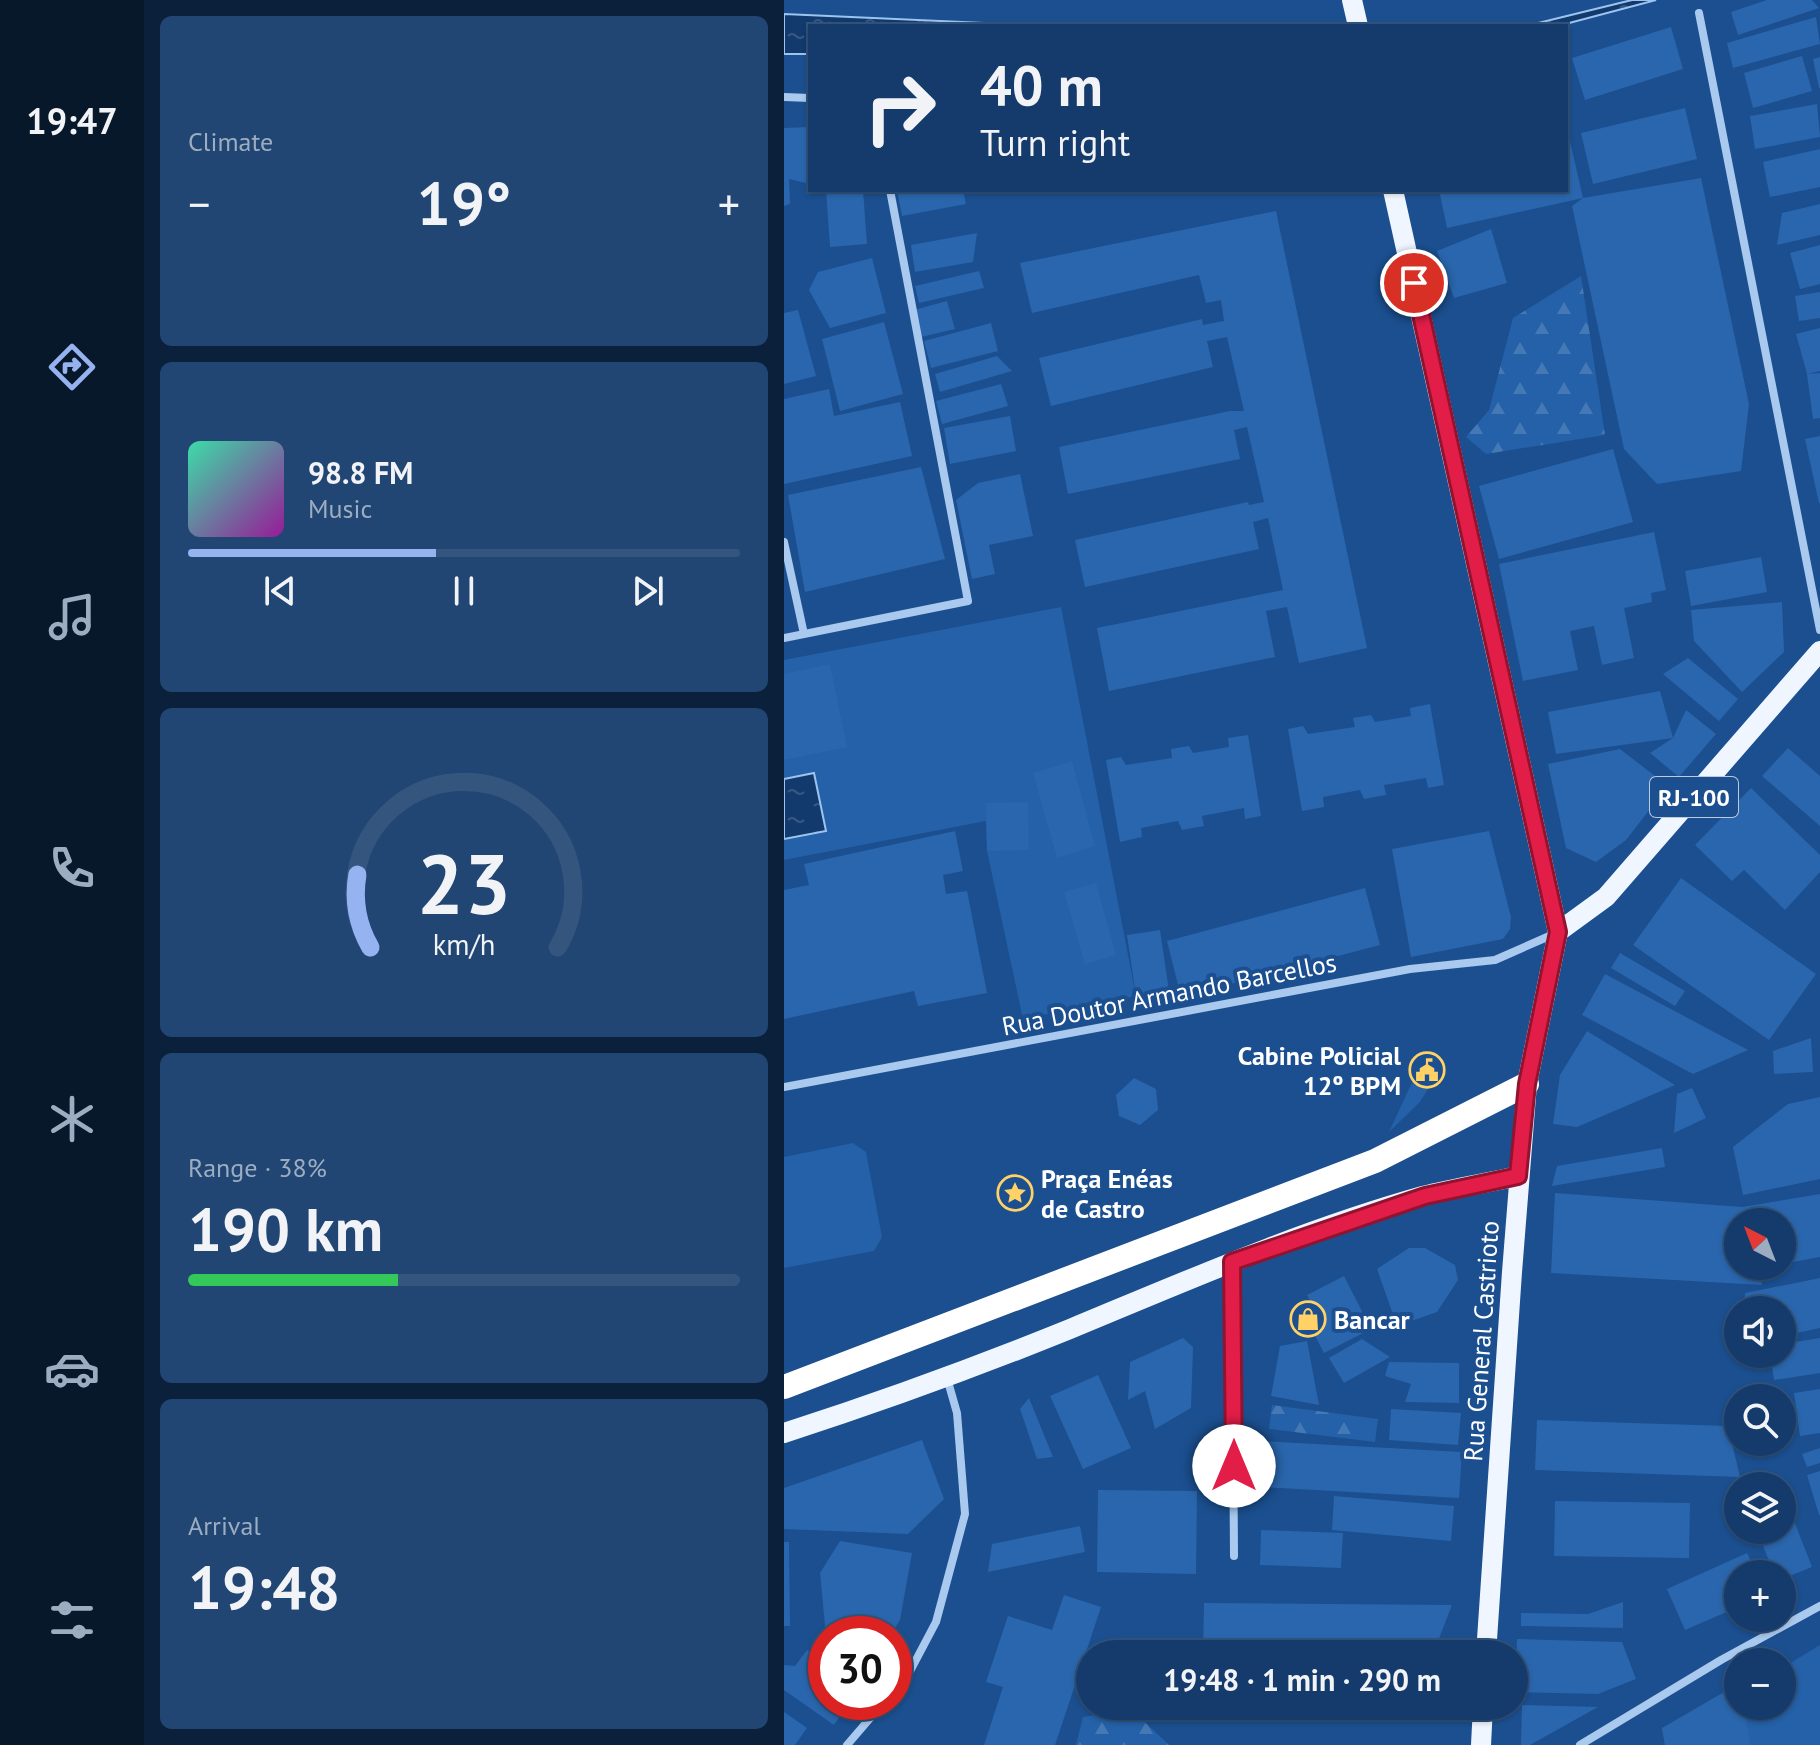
<!DOCTYPE html>
<html lang="en">
<head>
<meta charset="utf-8">
<style>
  :root { --surface:#143b6b; --page:#214673; --text:#f1f3f6; --muted:#9dadc1; --line:#33557e; --accent:#95b2f1 }
  body { margin:0; font-family:"PT Sans",sans-serif; background:var(--page); color:var(--text); height:100vh; display:flex; flex-direction:column; font-size:30px; white-space:nowrap }
  * { box-sizing:border-box; margin:0 }
  p { font-size:26px; color:var(--muted) }
  .icon { flex:none; width:44px; height:44px; fill:none; stroke:currentColor; stroke-width:2; stroke-linecap:round; stroke-linejoin:round }
  .map { position:relative; flex:1; overflow:hidden }
  .drawer { display:flex; flex-direction:column; gap:16px; padding:16px; background:#0b203b; width:640px }
  .drawer>* { flex:none }
  .top-card { position:absolute; left:24px; top:24px; width:760px; height:168px; border-radius:0px; box-shadow:0 2px 6px #0004,0 0 0 2px var(--line); background:#143b6b; color:var(--text); overflow:hidden }
  .needle { width:52px; rotate:318deg }
  .fabs { position:absolute; left:940px; top:1208px; display:grid; gap:16px }
  .fabs a { display:grid; place-items:center; width:72px; height:72px; border-radius:50%; background:var(--surface); box-shadow:0 2px 6px #0004,0 0 0 2px var(--line); font-size:40px }
  .speed { position:absolute; left:24px; top:1616px; display:flex; gap:16px; font-size:40px; font-weight:700; text-align:center }
  .speed>* { display:grid; place-content:center; width:104px; height:104px; border-radius:50%; background:var(--surface); box-shadow:0 2px 6px #0004,0 0 0 2px var(--line); line-height:1 }
  .speed .limit { border:12px solid #d22; background:#fff; color:#111 }
  .pin { position:absolute; display:grid; place-items:center; width:68px; height:68px; color:#fff; margin:-34px; border:4px solid #fff; border-radius:50%; box-shadow:0 2px 8px #0007 }
  .me { position:absolute; width:88px; margin:-44px; rotate:0deg; stroke-linejoin:round; filter:drop-shadow(0 0 6px #0008) }
  .turn { display:flex; align-items:center; gap:28px; height:168px; padding:0 40px; font-size:36px }
  .turn .icon { width:104px; height:104px; stroke-width:2.5 }
  .turn b { display:block; font-size:56px; line-height:68px }
  .big { font-size:60px; font-weight:800; line-height:1.1 }
  .drawer .tile { flex:1; display:flex; flex-direction:column; justify-content:center; gap:12px; min-width:0; padding:0 28px; border-radius:12px; background:var(--page) }
  .drawer .dial { align-items:center; gap:0 }
  .dial svg { height:208px; overflow:visible; fill:none; stroke:var(--line); stroke-width:7; stroke-linecap:round; text-anchor:middle }
  .dial text { fill:var(--text); stroke:none }
  .song { display:flex; align-items:center; gap:24px }
  .cover { width:96px; height:96px; border-radius:12px; background:linear-gradient(135deg,hsl(160 70% 55%),hsl(300 70% 35%)) }
  .played { height:8px; border-radius:4px; background:linear-gradient(90deg,var(--accent) 45%,var(--line) 45%) }
  .keys { display:flex; justify-content:space-around; direction:ltr }
  .heat { display:flex; justify-content:space-between; align-items:center; font-size:44px; direction:ltr }
  .charge { height:12px; border-radius:6px; background:linear-gradient(90deg,#34c759 38%,var(--line) 0) }
  .trip { position:absolute; left:292px; top:1640px; width:452px; height:80px; border-radius:40px; background:var(--surface); box-shadow:0 2px 6px #0004,0 0 0 2px var(--line); font-weight:800; line-height:80px; text-align:center }
  main { display:flex; flex:1; min-height:0 }
  .menu { display:flex; flex-direction:column; width:144px; justify-content:space-around; align-items:center; background:#08182b; color:var(--muted) }
  .menu .icon { width:56px; height:56px }
  .menu .on { color:var(--accent) }
  .menu b { font-size:36px; color:var(--text) }
  .map>svg:first-child { display:block }
  .forest { fill:url(#forest-firs) }
  .garden { fill:#2461a8 }
  .water { fill:url(#water-ripples); stroke:#9cc4f0; stroke-width:2 }
  .building { fill:#2a66ad }
  .lines { fill:none; stroke-linecap:round; stroke-linejoin:round }
  .minor { stroke:#a9c9ee; stroke-width:8 }
  .primary { stroke:#f0f6ff; stroke-width:20 }
  .motorway { stroke:#fff; stroke-width:24 }
  .route-casing { stroke:#92132f; stroke-width:20 }
  .route { stroke:#e11d48; stroke-width:14 }
  .labels { text-anchor:middle; dominant-baseline:central; stroke-width:8; stroke-linejoin:round; paint-order:stroke }
  .shield { fill:#1b4f8f; stroke:#bbcadd; stroke-width:2 }
  .shield-label { font-size:24px; font-weight:bold; fill:#fff }
  .street-label { font-size:26px; fill:#fff; stroke:#1b4f8f }
  .poi-label { font-size:26px; font-weight:bold; fill:#fff; stroke:#1b4f8f; text-anchor:start }
</style>
</head>
<body>
<main>
<nav class="menu">
<b>19:47</b>
<svg class="icon on" aria-label="directions" viewBox="0 0 24 24"><path d="M12 3l9 9-9 9-9-9zM9 14v-3h6M13 9l2 2-2 2"/></svg>
<svg class="icon" aria-label="music" viewBox="0 0 24 24"><path d="M9 18V5l10-2v13"/><circle cx="6" cy="18" r="3"/><circle cx="16" cy="16" r="3"/></svg>
<svg class="icon" aria-label="phone" viewBox="0 0 24 24"><path d="M5 4h4l2 5-3 2q2 4 5 5l2-3 5 2v4C11 20 4 13 5 4z"/></svg>
<svg class="icon" aria-label="climate" viewBox="0 0 24 24"><path d="M12 3v18M4 7l16 10M4 17L20 7"/></svg>
<svg class="icon" aria-label="car" viewBox="0 0 24 24"><path d="M5 17H2v-5l4-1 3-4h7l3 4 3 1v5h-3M9 17h6M6 11h13"/><circle cx="7" cy="17" r="2"/><circle cx="17" cy="17" r="2"/></svg>
<svg class="icon" aria-label="filters" viewBox="0 0 24 24"><path d="M4 7h16M4 17h16"/><circle cx="9" cy="7" r="2"/><circle cx="15" cy="17" r="2"/></svg>
</nav>
<section class="drawer">
<div class="tile"><p>Climate</p>
<div class="heat"><a>−</a><b class="big">19°</b><a>+</a></div>
</div>
<div class="tile">
<div class="song"><i class="cover"></i><div><b>98.8 FM</b><p>Music</p></div></div>
<div class="played"></div>
<div class="keys"><svg class="icon" aria-label="previous" viewBox="0 0 24 24"><path d="M18 5L8 12l10 7zM5 5v14"/></svg><svg class="icon" aria-label="pause" viewBox="0 0 24 24"><path d="M8 5v14M16 5v14"/></svg><svg class="icon" aria-label="next" viewBox="0 0 24 24"><path d="M6 5l10 7-10 7zM19 5v14"/></svg></div>
</div>
<div class="tile dial"><svg viewBox="0 0 100 80">
<path d="M14 69A42 42 0 1 1 86 69"/>
<path d="M14 69A42 42 0 0 1 9 41" stroke="#95b2f1"/>
<text x="50" y="56" font-size="32" font-weight="700">23</text>
<text x="50" y="72" font-size="11">km/h</text>
</svg></div>
<div class="tile"><p>Range · 38%</p><b class="big">190 km</b><div class="charge"></div></div>
<div class="tile"><p>Arrival</p><b class="big">19:48</b></div>
</section>
<div class="map">
<svg width="1036" height="1745" viewBox="0 0 1036 1745">
  <defs>
    <pattern id="forest-firs" width="22" height="20" patternUnits="userSpaceOnUse" patternTransform="scale(2)"><rect width="22" height="20" fill="#2461a8"/><path d="M5 1l3.5 6h-7zM16 11l3.5 6h-7z" fill="#4579b5"/></pattern>
    <pattern id="water-ripples" width="26" height="14" patternUnits="userSpaceOnUse" patternTransform="scale(2)"><rect width="26" height="14" fill="#123a6d"/><path d="M2 4q2-2 4 0t4 0M15 11q2-2 4 0t4 0" fill="none" stroke="#365883"/></pattern>
  </defs>
  <rect width="100%" height="100%" fill="#1b4f8f"/>
  <path class="forest" d="M797,276L821,435L702,454L682,437L705,410L729,318Z
    M488,1405L594,1419L591,1442L485,1429Z
    M348,1710L385,1745H292L299,1717Z"/>
  <path class="garden" d="M277,607L352,996L239,1019L203,851L202,821L0,860V660Z
    M630,1078L647,1084L636,1102L605,1132Z
    M69,1143L82,1152L98,1237L90,1251L0,1268V1157Z
    M1036,1645V1745H881L878,1728L954,1706H998V1668Z"/>
  <path class="water" d="M848,0H872L774,26H742Z
    M0,14L245,25L330,23L402,26H26V54H0Z
    M30,773L42,831L0,839V779Z"/>
  <path class="building" d="M983,0H1028L1035,8L954,35L947,12Z
    M1032,17L1036,44L949,68L943,43Z
    M887,27L899,69L801,100L788,58Z
    M1018,56L1028,91L969,108L960,73Z
    M1036,57V88H1035L1029,59Z
    M1033,104L1036,137L971,149L966,116Z
    M901,108L913,159L809,184L797,133Z
    M782,124L799,198L663,228L655,190H782Z
    M26,127V184L5,179L6,204L0,206V128Z
    M1036,149V187L986,197L979,162Z
    M917,178L965,404L957,471L873,484L840,449L788,206L799,198Z
    M42,190H79L83,244L46,247Z
    M113,190H179L182,204L118,216Z
    M1036,204V235L993,245L998,213Z
    M492,211L583,648L515,663L503,607L482,611L491,657L325,691L313,628L499,590L484,518L469,522L475,549L301,587L291,540L464,502L465,505L480,502L463,427L450,430L456,459L284,494L275,447L446,411H460L443,337L423,341L429,367L267,406L255,358L418,319L419,325L440,321L437,300L422,303L415,275L248,313L236,263Z
    M707,229L723,283L670,298L653,251Z
    M193,233L189,262L131,272L127,245Z
    M1036,245V284L1016,289L1006,253Z
    M88,258L102,313L46,328L25,290L34,272Z
    M195,271L200,288L135,303L131,286Z
    M1036,292V318L1015,321L1011,296Z
    M163,301L171,329L137,337L130,310Z
    M14,310L32,376L0,384V313Z
    M100,322L119,394L56,411L38,339Z
    M207,323L214,351L147,368L140,341Z
    M1036,328V371L1023,374L1012,334Z
    M213,356L228,371L156,392L151,374Z
    M1036,373V418L1029,419L1023,374Z
    M217,384L224,406L158,424L152,401Z
    M45,389L50,416L116,402L128,456L0,484V399Z
    M226,416L232,451L166,464L160,428Z
    M1036,436V503H1035L1021,439Z
    M829,449L849,522L715,559L695,486Z
    M137,467L161,559L21,592L4,495Z
    M236,474L249,536L205,545L211,574L188,579L172,500L194,483Z
    M870,532L882,590L867,593L868,602L840,608L850,658L818,665L810,626L786,631L794,670L739,681L715,564Z
    M977,557L983,592L907,606L901,571Z
    M998,602L1000,652L958,692L910,641L907,610Z
    M904,658L954,699L935,721L879,674Z
    M46,664L63,747L0,760V674Z
    M876,691L889,738L772,754L764,712Z
    M646,704L660,785L644,788L642,778L600,785L602,795L580,799L576,790L539,797L540,807L518,811L504,729L519,726L524,734L571,727L569,718L587,715L591,722L627,716L626,708Z
    M902,710L932,734L895,777L866,753L889,738Z
    M464,735L477,816L461,819L460,808L418,816L420,826L398,830L394,821L357,828L358,837L336,842L322,760L337,757L342,765L388,758L387,749L405,746L409,753L445,747L444,738Z
    M1004,748L1036,776V826L978,776Z
    M836,749L884,786L842,840L812,862L782,848L764,764Z
    M288,761L311,846L273,858L249,773Z
    M967,788L1036,855V872L1001,910L960,870L948,881L911,845Z
    M244,802L245,850L203,851L202,803Z
    M171,831L179,871L159,875L162,894L183,891L203,993L134,1006L130,991L0,1019V890L25,885L20,864Z
    M705,831L727,917L726,929L719,939L627,957L608,849Z
    M897,878L1032,974L985,1040L849,945Z
    M312,883L332,955L301,964L280,892Z
    M581,888L596,945L397,997L383,941Z
    M376,930L385,991L352,996L343,935Z
    M836,953L901,991L891,1006L827,968Z
    M821,974L964,1050L909,1074L798,1015Z
    M803,1031L891,1085L793,1127L769,1124L776,1075Z
    M1027,1038L1029,1072L990,1074L989,1051Z
    M639,1055L656,1063L647,1084L630,1078Z
    M350,1078L372,1089L374,1110L356,1125L335,1116L332,1095Z
    M908,1088L922,1118L890,1133L893,1094Z
    M1036,1097V1179L959,1195L949,1147L1004,1104Z
    M878,1148L881,1167L768,1186L773,1166Z
    M771,1193L958,1207L1036,1194V1257L998,1264V1222H954V1266H974L978,1285L767,1273Z
    M625,1248H641L671,1265L674,1280L653,1312L613,1326L593,1269Z
    M560,1276L587,1329L540,1353L529,1332L539,1326L523,1295Z
    M1036,1278V1328L998,1336V1310H960L961,1293Z
    M399,1338L409,1347L407,1408L371,1429L361,1391L344,1400L346,1362Z
    M1036,1338V1373L990,1380L986,1354H998V1344Z
    M578,1339L606,1357L560,1383L545,1358Z
    M523,1341L535,1405L487,1396L496,1346Z
    M605,1362L675,1363V1403L621,1402L627,1384L601,1376Z
    M314,1375L347,1448L299,1469L266,1396Z
    M1036,1389V1433L1016,1436L1010,1393Z
    M245,1398L269,1457L253,1459L236,1409Z
    M607,1409L677,1413L674,1445L605,1440Z
    M753,1420L944,1426L956,1477L751,1470Z
    M138,1440L160,1499L124,1534L0,1529V1488Z
    M479,1441L678,1452L675,1498L477,1487Z
    M1036,1448V1463L1023,1467L1018,1454Z
    M1036,1471V1515H1035L1023,1475Z
    M314,1490L413,1491L412,1574L313,1572Z
    M998,1490L1028,1567L998,1579V1574H990L973,1530H998Z
    M550,1496L670,1506L667,1541L548,1530Z
    M771,1501L906,1503L905,1558L770,1556Z
    M296,1526L301,1552L204,1572L208,1544Z
    M477,1530L559,1533L557,1568L476,1565Z
    M56,1541L128,1553L116,1620L107,1634H42V1648L38,1645L41,1625L36,1573Z
    M0,1542H5L6,1626H0Z
    M963,1553L973,1574H954V1607L901,1630L883,1589Z
    M280,1595L317,1607L271,1745H200L219,1687L202,1682L224,1616L268,1630Z
    M839,1602V1628L737,1626V1613L804,1614Z
    M420,1603L668,1605L649,1654H419Z
    M733,1639L838,1642L852,1679L814,1694L731,1692Z
    M23,1650L42,1663V1702H66L50,1725L0,1690V1665L11,1666Z
    M954,1684V1706H960L966,1745H881L878,1728Z
    M738,1705L814,1707L746,1745H737Z
    M618,1706H663V1710L618,1708Z
    M0,1712L23,1728L11,1745H0Z"/>
  <g class="lines">
    <path class="minor" d="M915,13L1036,630
      M0,97L26,98
      M0,542L20,634
      M0,638L184,601L106,190
      M0,1087L626,969L711,960L770,934
      M448,1265L450,1556
      M110,1691L124,1675L152,1622L181,1514L173,1413L163,1378
      M63,1745L100,1702
      M796,1745L937,1660L1036,1606"/>
    <path class="primary" d="M568,0L574,26
      M609,190L774,932L743,1084L728,1272L702,1654
      M774,932L822,897L1036,651
      M0,1433C96,1402 192,1367 286,1329C402,1281 518,1230 639,1196C670,1188 703,1183 734,1176
      M697,1745L699,1706"/>
    <path class="motorway" d="M0,1387L591,1161L743,1084"/>
  </g>
  <g class="lines">
    <defs>
      <path id="route" d="M450,1466L448,1262L641,1196L734,1176L743,1084L774,932L630,283"/>
    </defs>
    <use href="#route" class="route-casing"/>
    <use href="#route" class="route"/>
  </g>
  <defs>
    <symbol id="civic-ring" viewBox="-11 -11 22 22"><circle r="9.5" fill="#1b4f8f" stroke="#ffd166" stroke-width="1.5"/><path d="M-.6-6.5H3V-4.5H.6V-3L4-1V1h2V6H-6V1h2V-1L-.6-3ZM-1.2 2.5V6h2.4V2.5Z" fill="#ffd166"/></symbol>
    <symbol id="sight-ring" viewBox="-11 -11 22 22"><circle r="9.5" fill="#1b4f8f" stroke="#ffd166" stroke-width="1.5"/><path d="M0-6L1.8-2.2L6-1.7L2.9 1.2L3.7 5.4L0 3.3L-3.7 5.4L-2.9 1.2L-6-1.7L-1.8-2.2Z" fill="#ffd166"/></symbol>
    <symbol id="shop-ring" viewBox="-11 -11 22 22"><circle r="9.5" fill="#1b4f8f" stroke="#ffd166" stroke-width="1.5"/><path d="M-5-2.5h2.3a2.7 3.5 0 0 1 5.4 0H5L5.5 6h-11ZM-1.5-2.5h3a1.5 2.3 0 0 0-3 0Z" fill="#ffd166"/></symbol>
  </defs>
  <g fill-rule="evenodd">
    <use href="#civic-ring" x="623" y="1050" width="40" height="40"/>
    <use href="#sight-ring" x="211" y="1173" width="40" height="40"/>
    <use href="#shop-ring" x="504" y="1299" width="40" height="40"/>
  </g>
  <g class="labels">
    <rect class="shield" x="866" y="777" width="88" height="40" rx="6"/>
    <g class="shield-label">
      <text x="910" y="797">RJ-100</text>
    </g>
    <g class="street-label">
      <text transform="translate(385 994) rotate(-11)">Rua Doutor Armando Barcellos</text>
      <text transform="translate(697 1341) rotate(-86)">Rua General Castrioto</text>
    </g>
    <g class="poi-label">
      <text x="617" y="1055" text-anchor="end">Cabine Policial<tspan x="617" dy="30">12º BPM</tspan></text>
      <text x="257" y="1178">Praça Enéas<tspan x="257" dy="30">de Castro</tspan></text>
      <text x="550" y="1319">Bancar</text>
    </g>
  </g>
</svg>
<div class="fabs">
<a><svg class="needle" viewBox="-14 -14 28 28"><path d="M0-13l5 13h-10z" fill="#e53935"/><path d="M0 13l5-13h-10z" fill="#9dadc1"/></svg></a>
<a><svg class="icon" aria-label="sound" viewBox="0 0 24 24"><path d="M4 9h4l5-4v14l-5-4H4zM17 9q2 3 0 6"/></svg></a>
<a><svg class="icon" aria-label="search" viewBox="0 0 24 24"><circle cx="10" cy="10" r="6"/><path d="M15 15l6 6"/></svg></a>
<a><svg class="icon" aria-label="layers" viewBox="0 0 24 24"><path d="M12 4l9 5-9 5-9-5zM3 14l9 5 9-5"/></svg></a>
<a>+</a>
<a>−</a>
</div>
<div class="speed"><div class="limit">30</div></div>
<div class="pin" style="left:630px;top:283px;background:#d93025"><svg class="icon" aria-label="arrive" viewBox="0 0 24 24"><path d="M6 21V4h12l-3 4 3 4H6"/></svg></div>
<svg class="me" style="left:450px;top:1466px" viewBox="-20 -20 40 40"><circle r="19" fill="#fff"/><path d="M0-13L10 11 0 6-10 11z" fill="#e11d48"/></svg>
<div class="trip">19:48 · 1 min · 290 m</div>
<div class="top-card">
<div class="turn"><svg class="icon" aria-label="right" viewBox="0 0 24 24"><path d="M7 20v-9h11M14 6l5 5-5 5"/></svg><div><b>40 m</b>Turn right</div></div>
</div>
</div>
</main>
</body>
</html>
